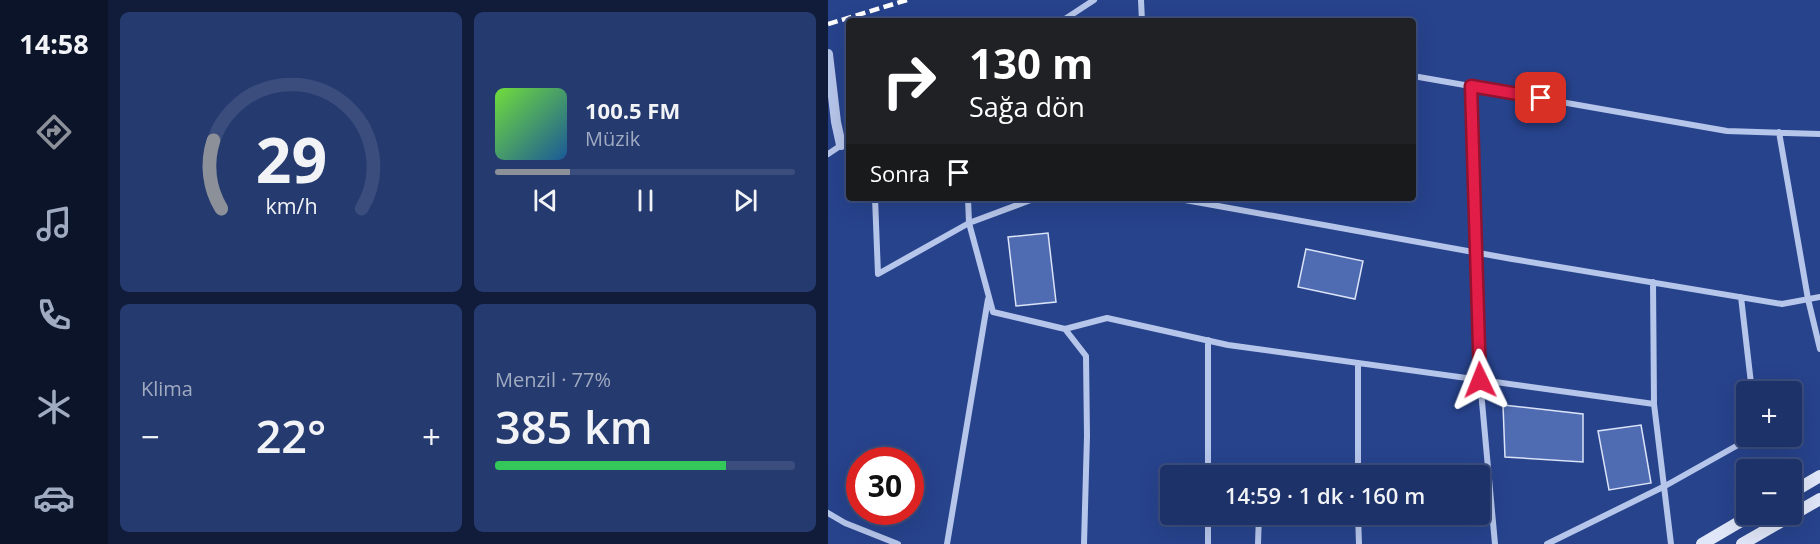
<!DOCTYPE html>
<html lang="tr">
<head>
<meta charset="utf-8">
<style>
  :root { --surface:#1d3269; --page:#253a6f; --text:#f1f3f6; --muted:#a0aac0; --line:#3b4d7d; --accent:#8c9099 }
  body { margin:0; font-family:"Open Sans",sans-serif; background:var(--page); color:var(--text); height:100vh; display:flex; flex-direction:column; font-size:22px; white-space:nowrap }
  * { box-sizing:border-box; margin:0 }
  p { font-size:20px; color:var(--muted) }
  .icon { flex:none; width:33px; height:33px; fill:none; stroke:currentColor; stroke-width:2; stroke-linecap:round; stroke-linejoin:round }
  .map { position:relative; flex:1; overflow:hidden }
  .drawer { display:flex; flex-direction:column; gap:12px; padding:12px; background:#101c3a; width:720px }
  .drawer>* { flex:none }
  .top-card { position:absolute; left:18px; top:18px; width:570px; height:183px; border-radius:6px; box-shadow:0 6px 24px #0002,0 0 0 2px var(--line); background:#202124; color:#fff; overflow:hidden }
  .fabs { position:absolute; left:908px; top:381px; display:grid; gap:12px }
  .fabs a { display:grid; place-items:center; width:66px; height:66px; border-radius:6px; background:var(--surface); box-shadow:0 6px 24px #0002,0 0 0 2px var(--line); font-size:30px }
  .speed { position:absolute; left:18px; top:447px; display:flex; gap:12px; font-size:30px; font-weight:700; text-align:center }
  .speed>* { display:grid; place-content:center; width:78px; height:78px; border-radius:50%; background:var(--surface); box-shadow:0 6px 24px #0002,0 0 0 2px var(--line); line-height:1 }
  .speed .limit { border:9px solid #d22; background:#fff; color:#111 }
  .pin { position:absolute; display:grid; place-items:center; width:51px; height:51px; color:#fff; margin:-26px; border-radius:12px; box-shadow:0 3px 9px #0006 }
  .me { position:absolute; width:66px; margin:-33px; rotate:358deg; stroke-linejoin:round; filter:drop-shadow(0 0 4px #0008) }
  .turn { display:flex; align-items:center; gap:21px; height:126px; padding:0 24px; font-size:27px }
  .turn .icon { width:78px; height:78px; stroke-width:2.5 }
  .turn b { display:block; font-size:42px; line-height:51px }
  .then { display:flex; align-items:center; height:57px; padding:0 24px; background:#0003; gap:12px; font-size:22px }
  .big { font-size:45px; font-weight:600; line-height:1.1 }
  .drawer .tile { flex:1; display:flex; flex-direction:column; justify-content:center; gap:9px; min-width:0; padding:0 21px; border-radius:9px; background:var(--page) }
  .drawer .dial { align-items:center; gap:0 }
  .dial svg { height:156px; overflow:visible; fill:none; stroke:var(--line); stroke-width:7; stroke-linecap:round; text-anchor:middle }
  .dial text { fill:var(--text); stroke:none }
  .song { display:flex; align-items:center; gap:18px }
  .cover { width:72px; height:72px; border-radius:9px; background:linear-gradient(135deg,hsl(100 70% 55%),hsl(210 70% 35%)) }
  .played { height:6px; border-radius:3px; background:linear-gradient(90deg,var(--accent) 25%,var(--line) 25%) }
  .keys { display:flex; justify-content:space-around; direction:ltr }
  .heat { display:flex; justify-content:space-between; align-items:center; font-size:33px; direction:ltr }
  .charge { height:9px; border-radius:4px; background:linear-gradient(90deg,#34c759 77%,var(--line) 0) }
  .drawer .tiles { flex:1; display:grid; gap:12px; grid-template-columns:repeat(2,1fr) }
  .trip { position:absolute; left:332px; top:465px; width:330px; height:60px; border-radius:6px; background:var(--surface); box-shadow:0 6px 24px #0002,0 0 0 2px var(--line); font-weight:600; line-height:60px; text-align:center }
  main { display:flex; flex:1; min-height:0 }
  .menu { display:flex; flex-direction:column; width:108px; justify-content:space-around; align-items:center; background:#0c142a; color:var(--muted) }
  .menu .icon { width:42px; height:42px }
  .menu .current { color:var(--accent) }
  .menu b { font-size:27px; color:var(--text) }
  .map>svg:first-child { display:block }
  .building { fill:#4f6cb2; stroke:#dae3f8; stroke-width:1.5 }
  .lines { fill:none; stroke-linecap:round; stroke-linejoin:round }
  .minor { stroke:#b6c5ea; stroke-width:6 }
  .tertiary { stroke:#b6c5ea; stroke-width:10 }
  .secondary { stroke:#e0e7f8; stroke-width:12 }
  .rail { stroke:#fff; stroke-width:4.5; stroke-dasharray:10 4.5; stroke-linecap:butt }
  .route-casing { stroke:#92132f; stroke-width:15 }
  .route { stroke:#e11d48; stroke-width:10 }
</style>
</head>
<body>
<main>
<nav class="menu">
<b>14:58</b>
<svg class="icon current" aria-label="directions" viewBox="0 0 24 24"><path d="M12 3l9 9-9 9-9-9zM9 14v-3h6M13 9l2 2-2 2"/></svg>
<svg class="icon" aria-label="music" viewBox="0 0 24 24"><path d="M9 18V5l10-2v13"/><circle cx="6" cy="18" r="3"/><circle cx="16" cy="16" r="3"/></svg>
<svg class="icon" aria-label="phone" viewBox="0 0 24 24"><path d="M5 4h4l2 5-3 2q2 4 5 5l2-3 5 2v4C11 20 4 13 5 4z"/></svg>
<svg class="icon" aria-label="climate" viewBox="0 0 24 24"><path d="M12 3v18M4 7l16 10M4 17L20 7"/></svg>
<svg class="icon" aria-label="car" viewBox="0 0 24 24"><path d="M5 17H2v-5l4-1 3-4h7l3 4 3 1v5h-3M9 17h6M6 11h13"/><circle cx="7" cy="17" r="2"/><circle cx="17" cy="17" r="2"/></svg>
</nav>
<section class="drawer">
<div class="tiles">
<div class="tile dial"><svg viewBox="0 0 100 80">
<path d="M14 69A42 42 0 1 1 86 69"/>
<path d="M14 69A42 42 0 0 1 10 34" stroke="#8c9099"/>
<text x="50" y="56" font-size="32" font-weight="700">29</text>
<text x="50" y="72" font-size="11">km/h</text>
</svg></div>
<div class="tile">
<div class="song"><i class="cover"></i><div><b>100.5 FM</b><p>Müzik</p></div></div>
<div class="played"></div>
<div class="keys"><svg class="icon" aria-label="previous" viewBox="0 0 24 24"><path d="M18 5L8 12l10 7zM5 5v14"/></svg><svg class="icon" aria-label="pause" viewBox="0 0 24 24"><path d="M8 5v14M16 5v14"/></svg><svg class="icon" aria-label="next" viewBox="0 0 24 24"><path d="M6 5l10 7-10 7zM19 5v14"/></svg></div>
</div>
<div class="tile"><p>Klima</p>
<div class="heat"><a>−</a><b class="big">22°</b><a>+</a></div>
</div>
<div class="tile"><p>Menzil · 77%</p><b class="big">385 km</b><div class="charge"></div></div>
</div>
</section>
<div class="map">
<svg width="992" height="544" viewBox="0 0 992 544">
  <rect width="100%" height="100%" fill="#27438c"/>
  <path class="building" d="M220,233L228,302L188,306L180,237Z
    M478,249L535,261L527,299L470,287Z
    M675,405L755,414V462L677,457Z
    M813,425L823,483L781,490L770,431Z"/>
  <g class="lines">
    <path class="minor" d="M313,0L314,21
      M234,21L266,0
      M585,76L899,131L992,134
      M643,86L652,380L667,544
      M951,132L980,299L992,349
      M0,154L21,140
      M47,198L50,274L141,223L208,198
      M140,198L141,223L165,312L237,329L258,356L259,436L256,544
      M346,198L684,259L954,304L992,297
      M825,282L826,404
      M913,297L924,392
      M237,329L279,318L400,345L826,404L843,544
      M530,363V476
      M380,476V340
      M0,513L17,523L70,544
      M530,514L531,544
      M119,544L160,299
      M380,544V514
      M430,544L431,514
      M719,544L837,486L926,436"/>
    <path class="tertiary" d="M0,54L8,122L13,145"/>
    <path class="secondary" d="M963,493L992,476
      M874,544L925,514
      M914,544L992,499"/>
    <path class="rail" d="M0,24L79,0"/>
  </g>
  <g class="lines">
    <defs>
      <path id="route" d="M652,380L643,86L713,98"/>
    </defs>
    <use href="#route" class="route-casing"/>
    <use href="#route" class="route"/>
  </g>
</svg>
<div class="fabs">
<a>+</a>
<a>−</a>
</div>
<div class="speed"><div class="limit">30</div></div>
<div class="pin" style="left:713px;top:98px;background:#d93025"><svg class="icon" aria-label="arrive" viewBox="0 0 24 24"><path d="M6 21V4h12l-3 4 3 4H6"/></svg></div>
<svg class="me" style="left:652px;top:380px" viewBox="-20 -20 40 40"><path d="M0-17L14 15 0 8-14 15z" fill="#e11d48" stroke="#fff" stroke-width="4"/></svg>
<div class="trip">14:59 · 1 dk · 160 m</div>
<div class="top-card">
<div class="turn"><svg class="icon" aria-label="right" viewBox="0 0 24 24"><path d="M7 20v-9h11M14 6l5 5-5 5"/></svg><div><b>130 m</b>Sağa dön</div></div>
<div class="then">Sonra<svg class="icon" aria-label="arrive" viewBox="0 0 24 24"><path d="M6 21V4h12l-3 4 3 4H6"/></svg></div>
</div>
</div>
</main>
</body>
</html>
